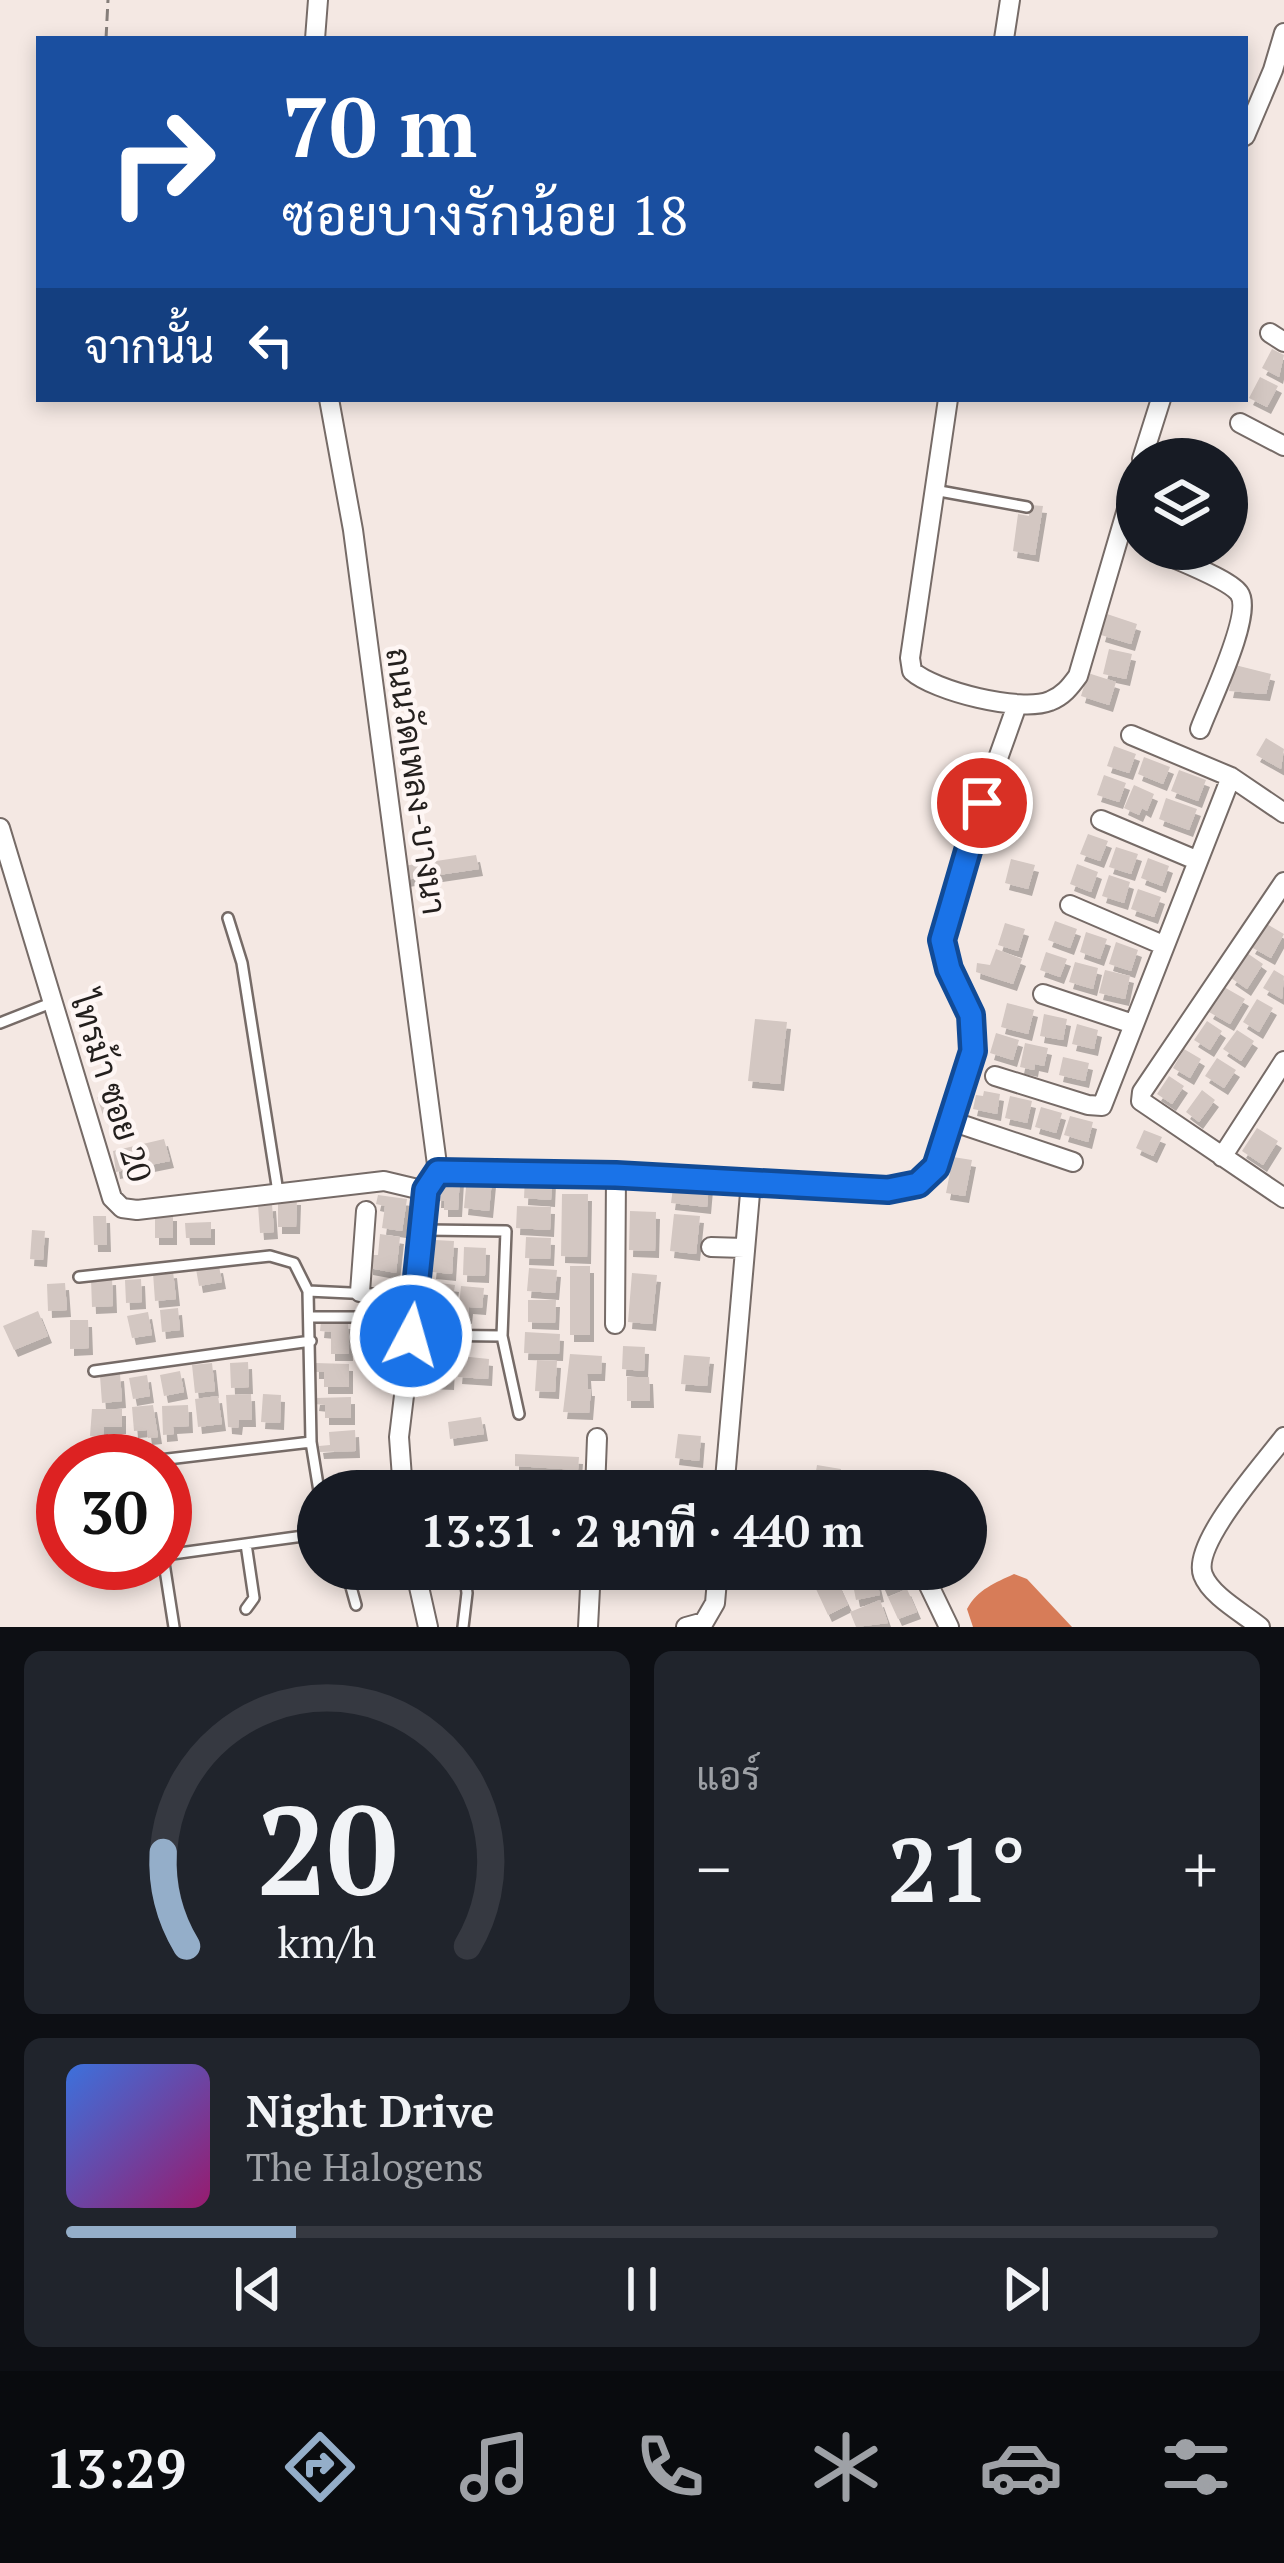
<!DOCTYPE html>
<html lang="th">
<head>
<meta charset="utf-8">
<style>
  :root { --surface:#171b24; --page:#20242c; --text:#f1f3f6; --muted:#9ea1a6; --line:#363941; --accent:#94aec9 }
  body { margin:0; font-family:"PT Serif",Sarabun,serif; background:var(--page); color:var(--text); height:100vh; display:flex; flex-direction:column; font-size:45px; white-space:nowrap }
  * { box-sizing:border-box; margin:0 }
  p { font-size:39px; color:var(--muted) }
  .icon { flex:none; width:66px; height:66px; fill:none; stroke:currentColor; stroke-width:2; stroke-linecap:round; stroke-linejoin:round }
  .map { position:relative; height:1627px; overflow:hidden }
  .side { display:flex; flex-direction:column; gap:24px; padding:24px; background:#0d0f14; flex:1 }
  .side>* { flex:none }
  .hud { position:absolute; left:36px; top:36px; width:1212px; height:366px; border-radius:0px; box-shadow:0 6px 18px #0003; background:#1a4fa0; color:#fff; overflow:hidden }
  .buttons { position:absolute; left:1116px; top:438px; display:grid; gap:24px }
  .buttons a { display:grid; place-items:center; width:132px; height:132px; border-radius:50%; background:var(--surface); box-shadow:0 6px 18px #0003; font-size:60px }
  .speed { position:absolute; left:36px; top:1434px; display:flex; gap:24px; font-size:60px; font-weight:700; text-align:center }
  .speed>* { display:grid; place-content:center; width:156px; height:156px; border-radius:50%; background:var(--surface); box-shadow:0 6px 18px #0003; line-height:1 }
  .speed .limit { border:18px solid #d22; background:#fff; color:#111 }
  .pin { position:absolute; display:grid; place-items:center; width:102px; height:102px; color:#fff; margin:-51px; border:6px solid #fff; border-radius:50%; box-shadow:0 3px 12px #0007 }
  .me { position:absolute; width:132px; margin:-66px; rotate:6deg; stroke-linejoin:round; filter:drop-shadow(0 0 9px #0008) }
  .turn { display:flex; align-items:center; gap:42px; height:252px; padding:0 48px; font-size:54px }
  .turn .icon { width:156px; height:156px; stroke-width:2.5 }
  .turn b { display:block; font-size:84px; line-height:102px }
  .then { display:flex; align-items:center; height:114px; padding:0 48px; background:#0003; gap:24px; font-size:45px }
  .big { font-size:90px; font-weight:800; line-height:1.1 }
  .side .tile { flex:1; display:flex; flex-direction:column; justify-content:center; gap:18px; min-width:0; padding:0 42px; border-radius:18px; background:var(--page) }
  .side .dial { align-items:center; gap:0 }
  .dial svg { height:312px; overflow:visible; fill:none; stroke:var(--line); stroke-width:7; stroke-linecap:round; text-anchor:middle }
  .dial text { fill:var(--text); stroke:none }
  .song { display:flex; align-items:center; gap:36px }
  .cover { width:144px; height:144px; border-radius:18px; background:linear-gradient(135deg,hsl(220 70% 55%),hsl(320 70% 35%)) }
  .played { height:12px; border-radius:6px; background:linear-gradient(90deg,var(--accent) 20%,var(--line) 20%) }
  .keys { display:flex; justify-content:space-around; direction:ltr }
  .heat { display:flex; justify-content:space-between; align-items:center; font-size:66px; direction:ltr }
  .side .tiles { flex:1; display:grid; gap:24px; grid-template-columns:1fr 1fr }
  .tile:last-child { grid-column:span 2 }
  .trip { position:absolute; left:297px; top:1470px; width:690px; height:120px; border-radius:60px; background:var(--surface); box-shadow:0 6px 18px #0003; font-weight:800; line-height:120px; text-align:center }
  .menu { display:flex; height:192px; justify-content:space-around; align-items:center; background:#090b0e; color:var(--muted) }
  .menu .icon { width:84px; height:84px }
  .menu .on { color:var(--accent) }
  .menu b { font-size:54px; color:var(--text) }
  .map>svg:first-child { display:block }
  .water { fill:#d77c58 }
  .building { fill:#d3c7c2; filter:url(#shadow) }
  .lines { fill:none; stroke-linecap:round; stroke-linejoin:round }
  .service-casing { stroke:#766b67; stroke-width:14 }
  .minor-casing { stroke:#766b67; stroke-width:22 }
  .path { stroke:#857e7a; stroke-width:3; stroke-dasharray:12 6; stroke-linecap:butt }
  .service { stroke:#fff; stroke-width:9 }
  .minor { stroke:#fff; stroke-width:18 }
  .route-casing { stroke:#114b97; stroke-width:30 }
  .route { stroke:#1a73e8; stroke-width:21 }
  .labels { text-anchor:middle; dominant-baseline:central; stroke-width:9; stroke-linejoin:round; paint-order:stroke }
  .street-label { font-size:33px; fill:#231f1d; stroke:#fef6f4 }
</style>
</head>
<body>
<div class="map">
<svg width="1284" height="1627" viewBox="0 0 1284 1627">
  <defs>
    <filter id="shadow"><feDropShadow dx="4" dy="7" stdDeviation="0" flood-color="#0004"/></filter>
  </defs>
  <rect width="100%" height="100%" fill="#f4e8e3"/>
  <path class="water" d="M1014,1574L1027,1579L1072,1627H973L967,1609C978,1589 995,1583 1014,1574Z"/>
  <path class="building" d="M1272,349L1284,355L1279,377L1262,368Z
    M1260,377L1278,386L1267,407L1249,398Z
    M1030,505L1043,506L1035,555L1013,551L1018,514L1029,516Z
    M1107,614L1137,624L1131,644L1101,635Z
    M1109,649L1132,654L1126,679L1103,674Z
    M1235,665L1271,674L1266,694L1229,691Z
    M1088,673L1116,682L1109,705L1081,696Z
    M1266,738L1284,749L1281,769L1256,755Z
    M1114,746L1136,754L1129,773L1107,766Z
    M1144,757L1170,767L1163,784L1138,774Z
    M1179,770L1206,780L1198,801L1171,791Z
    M1104,775L1126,783L1119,802L1097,795Z
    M1134,785L1154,794L1147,811L1142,808L1139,815L1124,808Z
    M1166,798L1197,809L1189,830L1159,819Z
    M1088,834L1108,841L1100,861L1080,854Z
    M1116,847L1138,854L1131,874L1109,867Z
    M476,855L479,869L405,880L403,866Z
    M1148,858L1169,866L1162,886L1141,878Z
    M1011,859L1035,865L1028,889L1005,883Z
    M1077,864L1098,872L1091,892L1070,884Z
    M1109,875L1130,882L1124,903L1102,896Z
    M1138,889L1161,897L1154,917L1131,909Z
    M1055,921L1077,929L1070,948L1048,940Z
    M1005,923L1025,929L1018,951L998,945Z
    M1265,923L1284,934L1271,958L1251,947Z
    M1086,932L1107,939L1100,959L1080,952Z
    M1116,942L1138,950L1131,971L1109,964Z
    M996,949L1022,959L1013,984L976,972L977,963L990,965Z
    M1046,952L1067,959L1060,977L1040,970Z
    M1247,953L1263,964L1247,989L1231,978Z
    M1075,962L1098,968L1093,989L1069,982Z
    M1105,970L1130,976L1125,999L1099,993Z
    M1274,970L1284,976L1282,999L1263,988Z
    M1224,987L1245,999L1230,1024L1209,1012Z
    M1257,999L1273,1008L1259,1032L1243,1022Z
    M1007,1003L1034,1010L1028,1034L1001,1027Z
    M1044,1014L1067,1019L1063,1040L1040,1036Z
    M755,1019L787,1022L780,1084L748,1081Z
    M1207,1021L1222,1031L1210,1050L1194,1040Z
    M1077,1024L1098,1030L1094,1049L1072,1044Z
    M1237,1030L1254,1041L1241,1061L1223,1049Z
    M996,1033L1019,1040L1013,1060L990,1053Z
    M1025,1043L1048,1048L1044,1066L1035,1064L1034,1070L1020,1067Z
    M1184,1049L1201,1059L1190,1078L1173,1068Z
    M1063,1057L1089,1063L1085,1081L1059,1075Z
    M1217,1058L1236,1070L1224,1088L1205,1076Z
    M1169,1076L1184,1086L1172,1104L1157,1094Z
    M1202,1090L1215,1100L1199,1122L1186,1112Z
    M117,1091L124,1112L104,1118L97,1097Z
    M984,1091L1000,1094L997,1114L973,1109L976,1095L983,1096Z
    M1010,1096L1032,1101L1027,1123L1005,1118Z
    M1041,1107L1062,1113L1056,1133L1035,1127Z
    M1070,1116L1093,1122L1088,1142L1064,1135Z
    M1257,1128L1278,1141L1263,1165L1242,1151Z
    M1144,1130L1162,1137L1153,1156L1136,1148Z
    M164,1139L170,1161L116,1172L113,1151Z
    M953,1157L972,1160L965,1196L946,1193Z
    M438,1175L460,1176L458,1210H444V1201H437Z
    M467,1177L492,1180L489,1211L464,1208Z
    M525,1177L552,1178L551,1200L524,1198Z
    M674,1180L709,1184L707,1207L671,1203Z
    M562,1194H588L587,1257L561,1256Z
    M378,1195L407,1199L402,1231L382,1228L385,1206L376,1204Z
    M278,1198H297L296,1227H278Z
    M272,1204L274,1232L260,1233L258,1205Z
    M517,1206L551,1207L550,1230L516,1228Z
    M630,1211L656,1212L655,1251L629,1250Z
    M155,1214H173V1238H155Z
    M674,1214L700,1216L696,1254L670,1251Z
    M93,1216H106L107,1245H94Z
    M211,1222V1238H186L185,1223Z
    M32,1230L45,1231L43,1260L30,1259Z
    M380,1234L400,1237L396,1273L369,1268V1255H378Z
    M526,1237L551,1238L550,1259L525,1258Z
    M435,1240L454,1241L452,1274L432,1272Z
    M464,1247L486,1248L485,1276L463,1275Z
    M219,1266L222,1282L199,1286L196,1269Z
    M570,1266H590V1335H570Z
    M529,1268L557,1270L555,1293L527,1291Z
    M173,1271L176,1299L155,1301L153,1273Z
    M632,1273L657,1275L652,1324L628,1322Z
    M112,1278L113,1306L92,1307L91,1279Z
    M141,1279L142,1302L126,1303L125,1280Z
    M425,1281L455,1285L452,1304L431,1301V1311L420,1310Z
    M65,1283L67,1310L48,1311L47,1284Z
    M461,1286L484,1288L482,1308L469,1307L468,1317H458Z
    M528,1300H556L555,1323L528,1322Z
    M178,1308L180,1330L162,1332L160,1310Z
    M38,1311L48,1336L14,1350L3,1326Z
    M148,1312L152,1335L132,1338L127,1316Z
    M70,1320H88L89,1348L70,1349Z
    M321,1321L348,1322L349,1354H331V1332L320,1331Z
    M525,1332L560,1334L559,1354L524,1353Z
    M623,1346L645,1347L644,1371L622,1369Z
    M570,1354L602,1356L601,1374H587L588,1389H591L589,1413L563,1412Z
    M684,1355L710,1357L707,1386L681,1384Z
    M460,1356L489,1359L488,1379L458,1377Z
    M537,1360L557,1361L555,1392L535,1391Z
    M426,1361L451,1362L450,1383L425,1382Z
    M248,1362L249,1387L231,1388L230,1363Z
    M212,1363L215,1391L195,1393L192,1365Z
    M315,1363L349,1364V1387H324V1372H315Z
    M180,1371L184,1392L164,1396L160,1375Z
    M120,1374L122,1401L102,1403L100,1376Z
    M147,1375L150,1396L133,1399L129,1378Z
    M627,1377H649L650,1401H627Z
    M251,1394L252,1420H239L238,1428L228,1427L226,1395Z
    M263,1394L281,1395L280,1423L261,1422Z
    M218,1396L222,1424L198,1427L195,1399Z
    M351,1397V1418H325V1405L315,1404L316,1398Z
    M153,1405L158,1437L148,1438L147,1430L134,1431L132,1407Z
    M188,1405L189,1426L173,1427L174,1434L163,1435L162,1406Z
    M92,1409H122V1427H104L103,1438L90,1436Z
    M481,1417L484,1434L450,1439L448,1422Z
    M355,1430L356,1451L320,1452L319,1446L330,1445L329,1432Z
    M678,1434L701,1436L699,1461L675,1458Z
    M515,1454L579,1457L578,1470L515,1466Z
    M817,1465L841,1469L838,1487L814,1483Z
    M531,1471L532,1491H513L512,1472Z
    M850,1472L870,1475L868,1491H847Z
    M850,1569H874L880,1595L856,1600Z
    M875,1569H896L902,1583L884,1590Z
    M836,1579L848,1605L828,1615L816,1589Z
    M907,1589L917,1612L898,1619L888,1597Z
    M880,1600L888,1623L856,1627L850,1612Z"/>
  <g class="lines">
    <defs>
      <path id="service" d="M934,490L1027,507
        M228,918L242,963L278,1192
        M0,1023L51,1003
        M425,1230L506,1231L502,1336L519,1414
        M79,1277L270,1256L294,1263L308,1291L311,1442L319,1491
        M308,1291L414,1296
        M311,1317H363L411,1324
        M412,1335L502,1336
        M94,1371L311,1341
        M151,1461L311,1442
        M246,1544L254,1598L246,1609
        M165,1555L318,1534
        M164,1563L174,1627
        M346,1569L356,1605
        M463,1627L467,1593L464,1569"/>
      <path id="minor" d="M315,39L318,0
        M1004,39L1010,0
        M1245,136L1273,70L1284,33
        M1270,333L1284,342
        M329,399L353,530L438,1172
        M948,399L910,658L912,671C934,691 1021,713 1050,701C1063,696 1070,687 1078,676L1137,475
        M1240,423L1284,446
        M1142,459L1161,399
        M1154,549C1173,559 1228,578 1239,593C1254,613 1209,704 1200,729
        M1131,735L1231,777L1284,813
        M1101,820L1196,860
        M0,828L112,1198L122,1208L137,1210L384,1181L426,1191
        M1284,882L1142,1092L1141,1101L1284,1198
        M1070,905L1163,945
        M1043,994L1133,1024
        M995,1076L1088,1105L1102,1106L1231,777
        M951,1121L1073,1162
        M1222,1157L1284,1061
        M438,1172L616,1175L888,1190L918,1184L936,1167L973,1051L971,1015L949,969L942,940L982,803L1017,705
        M711,1247L744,1248
        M360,1292L366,1211
        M615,1324L616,1175
        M403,1491L399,1437L430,1180
        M595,1491L597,1438
        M724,1491L751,1182
        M415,1569L428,1627
        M921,1569L949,1627
        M824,1573L833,1569
        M588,1627L591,1569
        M686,1627L704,1622L715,1603L718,1569
        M1260,1627C1243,1613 1211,1596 1203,1575C1191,1544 1264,1464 1284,1437"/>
    </defs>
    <use href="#service" class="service-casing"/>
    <use href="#minor" class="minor-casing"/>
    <path class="path" d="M106,39L108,0"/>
    <use href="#service" class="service"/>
    <use href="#minor" class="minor"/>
  </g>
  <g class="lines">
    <defs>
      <path id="route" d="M411,1336L426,1190L438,1172L616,1175L888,1190L918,1184L936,1167L973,1051L971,1015L949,969L942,940L982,803"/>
    </defs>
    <use href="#route" class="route-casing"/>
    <use href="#route" class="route"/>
  </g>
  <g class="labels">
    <g class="street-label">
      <text transform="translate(417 781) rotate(82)">ถนนวัดเพลง-บางนา</text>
      <text transform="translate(112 1087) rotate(72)">ไทรม้า ซอย 20</text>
    </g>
  </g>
</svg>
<div class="buttons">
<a><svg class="icon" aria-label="layers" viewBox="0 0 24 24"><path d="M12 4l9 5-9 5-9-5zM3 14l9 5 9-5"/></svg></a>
</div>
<div class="speed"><div class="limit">30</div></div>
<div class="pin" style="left:982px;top:803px;background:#d93025"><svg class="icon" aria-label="arrive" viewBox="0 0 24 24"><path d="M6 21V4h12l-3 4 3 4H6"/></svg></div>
<svg class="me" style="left:411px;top:1336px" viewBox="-20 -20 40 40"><circle r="17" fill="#1a73e8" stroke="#fff" stroke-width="3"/><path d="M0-11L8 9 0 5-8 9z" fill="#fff"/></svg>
<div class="trip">13:31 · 2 นาที · 440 m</div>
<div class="hud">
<div class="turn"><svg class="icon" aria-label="right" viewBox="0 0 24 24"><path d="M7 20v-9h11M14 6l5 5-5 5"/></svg><div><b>70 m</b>ซอยบางรักน้อย 18</div></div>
<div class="then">จากนั้น<svg class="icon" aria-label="left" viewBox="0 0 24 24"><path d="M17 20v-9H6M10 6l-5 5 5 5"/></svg></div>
</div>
</div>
<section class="side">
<div class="tiles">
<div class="tile dial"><svg viewBox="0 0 100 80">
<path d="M14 69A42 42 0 1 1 86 69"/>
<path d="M14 69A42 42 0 0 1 8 45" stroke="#94aec9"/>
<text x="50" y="56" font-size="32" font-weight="700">20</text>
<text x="50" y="72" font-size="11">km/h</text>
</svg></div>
<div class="tile"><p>แอร์</p>
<div class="heat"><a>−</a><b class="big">21°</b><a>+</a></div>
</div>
<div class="tile">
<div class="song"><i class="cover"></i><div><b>Night Drive</b><p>The Halogens</p></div></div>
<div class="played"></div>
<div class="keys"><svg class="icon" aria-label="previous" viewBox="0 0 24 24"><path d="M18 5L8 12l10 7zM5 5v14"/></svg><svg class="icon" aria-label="pause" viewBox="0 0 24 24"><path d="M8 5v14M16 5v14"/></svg><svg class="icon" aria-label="next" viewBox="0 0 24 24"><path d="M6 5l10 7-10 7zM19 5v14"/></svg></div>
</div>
</div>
</section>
<nav class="menu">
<b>13:29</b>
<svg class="icon on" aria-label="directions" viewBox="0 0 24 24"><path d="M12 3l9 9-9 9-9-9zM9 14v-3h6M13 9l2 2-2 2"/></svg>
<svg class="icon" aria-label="music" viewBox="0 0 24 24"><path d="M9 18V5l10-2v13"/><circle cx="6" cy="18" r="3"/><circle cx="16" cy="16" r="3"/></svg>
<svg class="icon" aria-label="phone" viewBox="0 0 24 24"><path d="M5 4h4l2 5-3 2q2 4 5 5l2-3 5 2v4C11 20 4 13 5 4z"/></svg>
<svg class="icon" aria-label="climate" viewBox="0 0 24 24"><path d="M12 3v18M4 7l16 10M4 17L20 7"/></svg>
<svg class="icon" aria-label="car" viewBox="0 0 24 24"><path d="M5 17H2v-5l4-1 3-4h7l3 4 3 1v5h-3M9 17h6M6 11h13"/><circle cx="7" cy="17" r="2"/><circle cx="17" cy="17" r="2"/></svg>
<svg class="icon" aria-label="filters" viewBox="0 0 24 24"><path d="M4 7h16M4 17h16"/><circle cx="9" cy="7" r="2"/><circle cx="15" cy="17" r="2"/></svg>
</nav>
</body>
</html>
